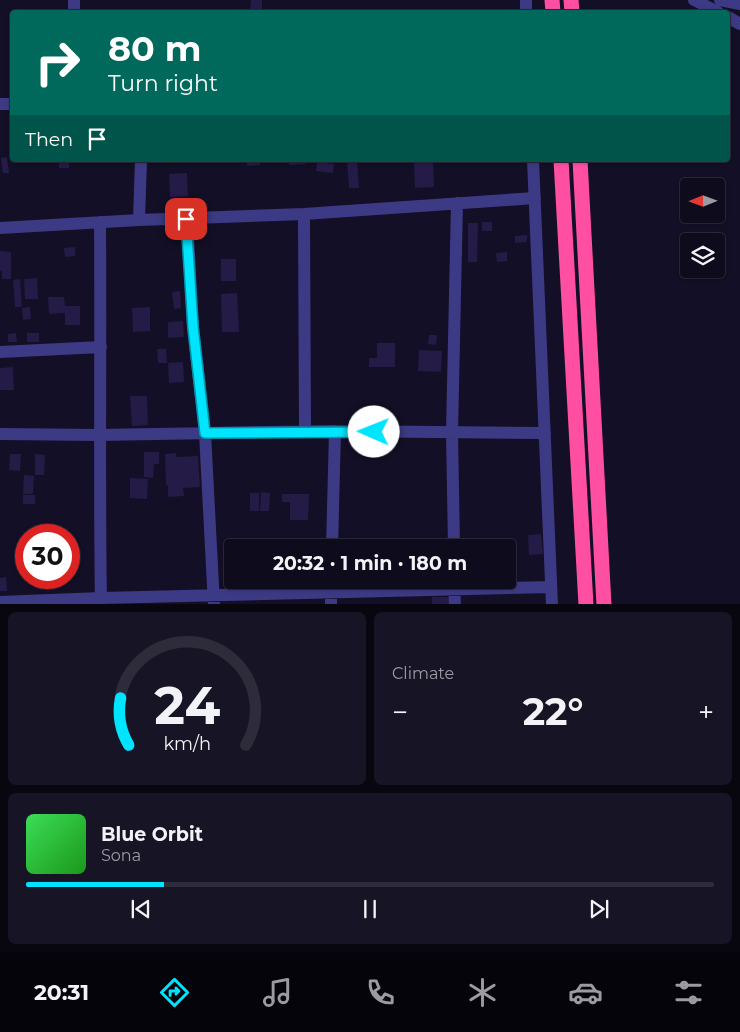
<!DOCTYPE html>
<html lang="en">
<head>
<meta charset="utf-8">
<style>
  :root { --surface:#0e0b1c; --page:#171425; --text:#f1f3f6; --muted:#9b9ba3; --line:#2e2b3b; --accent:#00e5ff }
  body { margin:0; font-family:Montserrat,sans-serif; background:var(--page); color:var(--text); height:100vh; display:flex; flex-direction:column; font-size:19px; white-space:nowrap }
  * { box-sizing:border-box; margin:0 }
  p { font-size:16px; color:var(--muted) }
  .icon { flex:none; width:28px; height:28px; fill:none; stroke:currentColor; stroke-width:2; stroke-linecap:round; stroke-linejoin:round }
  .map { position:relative; height:604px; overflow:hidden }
  .sheet { display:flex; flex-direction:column; gap:8px; padding:8px; background:#08060f; flex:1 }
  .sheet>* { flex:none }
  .guide { position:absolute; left:10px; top:10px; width:720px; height:152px; border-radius:5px; box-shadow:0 1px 4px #0004,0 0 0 1px var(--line); background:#00695c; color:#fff; overflow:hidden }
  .needle { width:32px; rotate:269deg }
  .controls { position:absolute; left:680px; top:178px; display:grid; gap:10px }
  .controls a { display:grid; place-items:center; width:45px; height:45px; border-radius:5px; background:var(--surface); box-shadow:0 1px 4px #0004,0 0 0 1px var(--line); font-size:25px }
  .speed { position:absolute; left:15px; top:524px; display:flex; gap:10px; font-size:25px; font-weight:700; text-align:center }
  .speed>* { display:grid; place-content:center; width:65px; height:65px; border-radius:50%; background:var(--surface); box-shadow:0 1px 4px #0004,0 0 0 1px var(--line); line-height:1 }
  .speed .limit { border:8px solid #d22; background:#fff; color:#111 }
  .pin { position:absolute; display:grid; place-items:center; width:42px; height:42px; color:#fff; margin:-21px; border-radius:10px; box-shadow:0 2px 8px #0006 }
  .me { position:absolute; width:55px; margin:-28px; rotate:271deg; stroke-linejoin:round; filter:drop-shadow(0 0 4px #0008) }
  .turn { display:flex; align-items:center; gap:18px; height:105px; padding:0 15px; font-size:22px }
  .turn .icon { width:65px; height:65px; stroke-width:2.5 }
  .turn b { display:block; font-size:35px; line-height:42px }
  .then { display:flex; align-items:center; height:48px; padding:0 15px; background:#0003; gap:10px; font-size:19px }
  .big { font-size:38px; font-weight:700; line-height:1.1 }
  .sheet .card { flex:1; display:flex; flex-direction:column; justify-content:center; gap:8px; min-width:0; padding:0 18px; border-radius:8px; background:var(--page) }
  .sheet .dial { align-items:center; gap:0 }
  .dial svg { height:130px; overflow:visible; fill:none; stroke:var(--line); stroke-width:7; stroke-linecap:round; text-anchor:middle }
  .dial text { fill:var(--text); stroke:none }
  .song { display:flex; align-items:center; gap:15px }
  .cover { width:60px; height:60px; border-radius:8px; background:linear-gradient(135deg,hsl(130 70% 55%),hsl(120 70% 35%)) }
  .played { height:5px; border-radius:2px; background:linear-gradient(90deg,var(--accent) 20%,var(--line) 20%) }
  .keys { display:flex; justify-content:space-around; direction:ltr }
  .heat { display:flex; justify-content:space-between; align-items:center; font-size:28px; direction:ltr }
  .sheet .tiles { flex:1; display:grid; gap:8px; grid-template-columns:1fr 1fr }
  .card:last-child { grid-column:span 2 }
  .trip { position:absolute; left:224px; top:539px; width:292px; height:50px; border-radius:5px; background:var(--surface); box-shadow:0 1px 4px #0004,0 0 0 1px var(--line); font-weight:700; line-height:50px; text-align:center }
  .tabs { display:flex; height:80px; justify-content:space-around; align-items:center; background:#06040b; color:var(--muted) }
  .tabs .icon { width:35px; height:35px }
  .tabs .active { color:var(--accent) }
  .tabs b { font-size:22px; color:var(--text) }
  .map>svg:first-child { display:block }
  .building { fill:#241b47 }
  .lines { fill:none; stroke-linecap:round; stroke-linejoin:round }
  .minor { stroke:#3d3a85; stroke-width:12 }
  .highway { stroke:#ff4fa3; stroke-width:15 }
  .route-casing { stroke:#0095a6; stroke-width:12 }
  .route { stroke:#00e5ff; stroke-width:9 }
</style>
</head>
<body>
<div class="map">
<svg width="740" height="605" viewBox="0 0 740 605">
  <rect width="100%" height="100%" fill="#130f26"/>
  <path class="building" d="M251,0H262V10H250Z
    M7,157L9,173H3L1,158Z
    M59,160H69V168H59Z
    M247,160H260V165L247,166Z
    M289,160H305V164L289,165Z
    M347,161H357L359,188H349Z
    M317,162L334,164L333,173L316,171Z
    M433,162L434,187L415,188L414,163Z
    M187,173L188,196L170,197L169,174Z
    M482,222H492V231H482Z
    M468,223H478L477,262H468Z
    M527,235V242L515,243V236Z
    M75,247V256L65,257L64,248Z
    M0,251L11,252V279H2V271H0Z
    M507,252V261L497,262L496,253Z
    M221,259H236V281H221Z
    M37,278L38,299H25L24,279Z
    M20,279L22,307H15L13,280Z
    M180,291L181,308L174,309L172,292Z
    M237,293L239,332H222L221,294Z
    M48,297H64L65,306H80V325H65V313L49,314Z
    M30,307L31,319L23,320L22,308Z
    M150,307V331L133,332L132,308Z
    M183,321L184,337L168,338V322Z
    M16,333L17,342H8V334Z
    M27,333H39V342H27Z
    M429,335H437L436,345L428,344Z
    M377,343H395V367H369V358H377Z
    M157,349H166L167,363H158Z
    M419,350L442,351L441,372L418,371Z
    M183,362L184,382L169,383L168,363Z
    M13,367L14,390H0V368Z
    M130,396H147L148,425L132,426Z
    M144,452H159V464H154L153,478L144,477Z
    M176,453V457L198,456L200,487L183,488L184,496L168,497V485H166L165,454Z
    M10,454H21L20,471L9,470Z
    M35,454L45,455L44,475H35Z
    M24,475L34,476L33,494H23Z
    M130,478L148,479L147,499L130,498Z
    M261,492L270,493L269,511H260Z
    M250,493H259V511H250Z
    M282,494H309L308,520H290V502H282Z
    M23,495H35V504H23Z
    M541,534L543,554L529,555L528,535Z
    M6,577L7,591H0V578Z
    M52,578H68V582L53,583Z
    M432,597H453L452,605H432Z"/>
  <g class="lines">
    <path class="minor" d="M74,0V12
      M526,0V12
      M694,0L718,12
      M720,0L740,4
      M728,17L740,24
      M0,104H12
      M533,160L552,605
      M304,214L305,432
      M187,219L193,327L205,433L214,605
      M139,220L141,160
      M100,222C101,350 99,477 101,605
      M0,228L139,220L304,214L535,198
      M0,352L101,347
      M0,434L99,435L335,431L545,433
      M332,548L335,431
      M454,548L452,432L457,203
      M454,580L455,605
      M0,602L101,598L551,587
      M331,605V580"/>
    <path class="highway" d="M552,0L553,12
      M571,0L572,12
      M561,160L586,605
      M580,160L604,605"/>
  </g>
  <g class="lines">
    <defs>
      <path id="route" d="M186,219L193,327L205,433L374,432"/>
    </defs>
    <use href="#route" class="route-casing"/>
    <use href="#route" class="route"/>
  </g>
</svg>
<div class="controls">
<a><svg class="needle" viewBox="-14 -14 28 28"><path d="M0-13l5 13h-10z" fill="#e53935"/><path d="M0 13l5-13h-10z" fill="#9b9ba3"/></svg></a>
<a><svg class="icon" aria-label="layers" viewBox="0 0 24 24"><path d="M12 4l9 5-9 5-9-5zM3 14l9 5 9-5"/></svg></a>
</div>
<div class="speed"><div class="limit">30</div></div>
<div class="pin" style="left:186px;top:219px;background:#d93025"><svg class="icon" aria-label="arrive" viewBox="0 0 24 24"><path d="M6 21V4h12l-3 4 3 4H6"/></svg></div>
<svg class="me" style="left:374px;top:432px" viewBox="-20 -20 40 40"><circle r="19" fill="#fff"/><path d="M0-13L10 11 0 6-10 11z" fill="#00e5ff"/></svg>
<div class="trip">20:32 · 1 min · 180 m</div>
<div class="guide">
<div class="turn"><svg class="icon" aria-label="right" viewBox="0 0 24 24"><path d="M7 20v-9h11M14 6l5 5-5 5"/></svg><div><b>80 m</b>Turn right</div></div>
<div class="then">Then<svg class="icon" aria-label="arrive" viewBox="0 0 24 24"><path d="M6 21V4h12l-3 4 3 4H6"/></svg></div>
</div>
</div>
<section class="sheet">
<div class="tiles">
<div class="card dial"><svg viewBox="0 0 100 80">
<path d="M14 69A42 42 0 1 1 86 69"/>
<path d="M14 69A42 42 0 0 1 9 40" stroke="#00e5ff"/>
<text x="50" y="56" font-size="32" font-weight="700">24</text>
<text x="50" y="72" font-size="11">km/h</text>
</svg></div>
<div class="card"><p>Climate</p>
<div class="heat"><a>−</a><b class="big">22°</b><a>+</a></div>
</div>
<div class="card">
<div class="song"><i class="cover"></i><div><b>Blue Orbit</b><p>Sona</p></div></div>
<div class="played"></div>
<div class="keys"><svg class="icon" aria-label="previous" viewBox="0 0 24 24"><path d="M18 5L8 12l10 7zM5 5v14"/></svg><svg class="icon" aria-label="pause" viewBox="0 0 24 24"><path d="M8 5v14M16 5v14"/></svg><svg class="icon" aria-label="next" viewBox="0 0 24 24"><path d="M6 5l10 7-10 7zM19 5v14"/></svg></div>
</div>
</div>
</section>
<nav class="tabs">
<b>20:31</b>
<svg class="icon active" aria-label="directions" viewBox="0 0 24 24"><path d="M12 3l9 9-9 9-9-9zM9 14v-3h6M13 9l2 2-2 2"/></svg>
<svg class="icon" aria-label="music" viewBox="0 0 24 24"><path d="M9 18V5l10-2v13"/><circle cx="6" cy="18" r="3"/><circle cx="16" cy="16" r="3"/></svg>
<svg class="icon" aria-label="phone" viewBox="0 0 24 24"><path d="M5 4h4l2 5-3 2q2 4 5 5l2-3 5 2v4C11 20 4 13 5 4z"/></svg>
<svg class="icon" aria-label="climate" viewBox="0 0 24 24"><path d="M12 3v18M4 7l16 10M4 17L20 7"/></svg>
<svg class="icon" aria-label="car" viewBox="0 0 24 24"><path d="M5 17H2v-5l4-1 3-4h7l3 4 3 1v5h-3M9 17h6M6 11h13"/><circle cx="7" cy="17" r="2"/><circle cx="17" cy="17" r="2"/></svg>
<svg class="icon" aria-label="filters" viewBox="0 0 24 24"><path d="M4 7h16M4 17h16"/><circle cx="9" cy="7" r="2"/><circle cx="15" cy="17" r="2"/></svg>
</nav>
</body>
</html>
